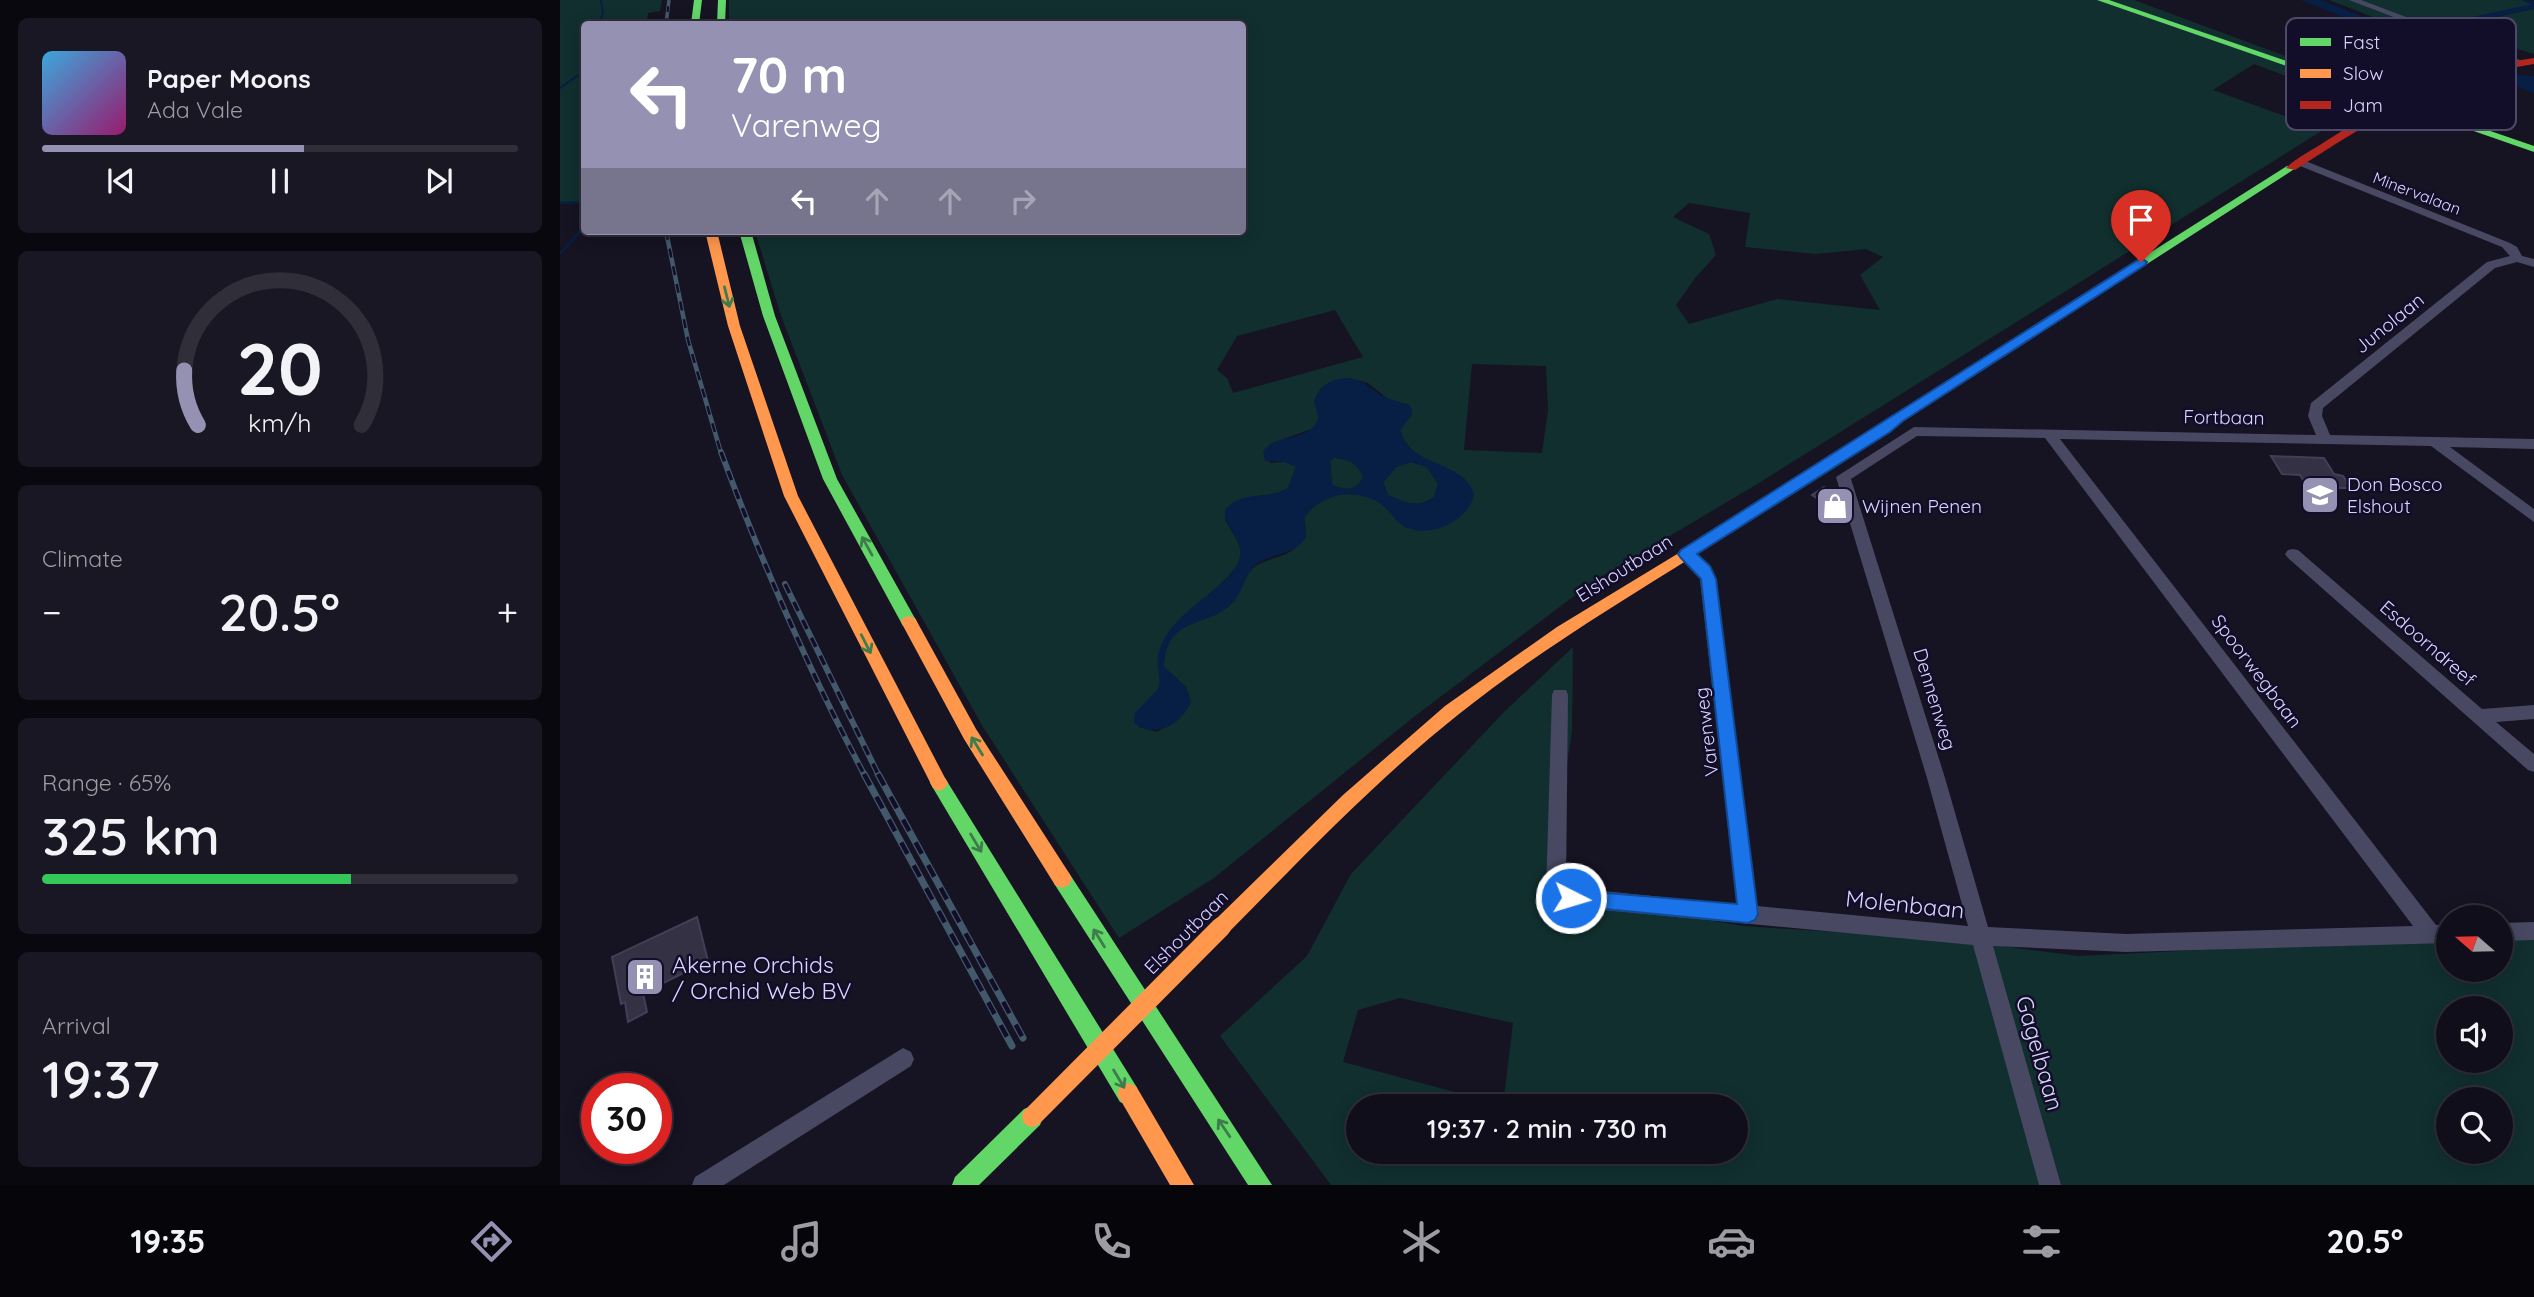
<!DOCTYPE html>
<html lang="en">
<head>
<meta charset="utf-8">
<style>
  :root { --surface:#100e1a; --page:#191723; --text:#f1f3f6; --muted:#9c9ca2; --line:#302e39; --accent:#9591b2 }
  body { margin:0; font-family:Quicksand,sans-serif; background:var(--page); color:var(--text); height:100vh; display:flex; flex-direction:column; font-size:26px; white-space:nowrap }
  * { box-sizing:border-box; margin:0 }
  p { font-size:23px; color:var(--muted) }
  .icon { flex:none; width:38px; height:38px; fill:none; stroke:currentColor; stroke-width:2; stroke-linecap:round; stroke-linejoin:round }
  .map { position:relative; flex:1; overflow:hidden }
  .drawer { display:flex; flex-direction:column; gap:18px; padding:18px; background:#09080e; width:560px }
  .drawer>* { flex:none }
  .guide { position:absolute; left:21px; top:21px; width:665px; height:214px; border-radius:7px; box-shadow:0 4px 18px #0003,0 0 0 2px var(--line); background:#9591b2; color:#fff; overflow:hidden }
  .needle { width:46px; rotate:290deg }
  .buttons { position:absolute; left:1876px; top:905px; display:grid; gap:14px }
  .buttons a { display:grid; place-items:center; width:77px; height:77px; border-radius:50%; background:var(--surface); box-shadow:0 4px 18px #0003,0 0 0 2px var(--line); font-size:35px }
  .speed { position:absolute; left:21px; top:1073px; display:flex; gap:14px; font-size:35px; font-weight:700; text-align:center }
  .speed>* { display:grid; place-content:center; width:91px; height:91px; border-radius:50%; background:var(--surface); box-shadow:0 4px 18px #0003,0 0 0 2px var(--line); line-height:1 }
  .speed .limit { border:10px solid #d22; background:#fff; color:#111 }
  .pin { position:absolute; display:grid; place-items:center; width:60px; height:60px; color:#fff; margin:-72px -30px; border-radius:50% 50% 50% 0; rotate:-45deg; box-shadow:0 0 7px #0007 }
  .pin .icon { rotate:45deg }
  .me { position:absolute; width:77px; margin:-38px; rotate:95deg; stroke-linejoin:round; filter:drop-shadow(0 0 5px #0008) }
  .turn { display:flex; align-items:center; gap:24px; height:147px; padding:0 35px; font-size:32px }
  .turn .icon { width:91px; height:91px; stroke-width:2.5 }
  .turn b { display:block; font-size:49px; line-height:60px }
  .lanes { display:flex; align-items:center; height:66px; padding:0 35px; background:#0003; justify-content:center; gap:35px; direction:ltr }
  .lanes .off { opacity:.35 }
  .big { font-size:52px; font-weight:600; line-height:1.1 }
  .drawer .card { flex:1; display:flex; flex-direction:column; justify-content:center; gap:10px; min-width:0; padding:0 24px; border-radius:10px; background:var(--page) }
  .drawer .dial { align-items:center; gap:0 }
  .dial svg { height:182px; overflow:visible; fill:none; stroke:var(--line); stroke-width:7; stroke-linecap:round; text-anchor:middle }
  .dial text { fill:var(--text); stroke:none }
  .song { display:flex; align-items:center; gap:21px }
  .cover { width:84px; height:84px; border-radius:10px; background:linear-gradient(135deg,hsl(200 70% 55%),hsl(320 70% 35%)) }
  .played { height:7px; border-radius:4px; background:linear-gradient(90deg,var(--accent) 55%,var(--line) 55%) }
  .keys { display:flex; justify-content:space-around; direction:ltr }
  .heat { display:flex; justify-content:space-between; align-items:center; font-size:38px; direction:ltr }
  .charge { height:10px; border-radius:5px; background:linear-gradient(90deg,#34c759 65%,var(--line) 0) }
  .trip { position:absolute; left:786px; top:1094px; width:402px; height:70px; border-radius:35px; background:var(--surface); box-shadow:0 4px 18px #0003,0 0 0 2px var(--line); font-weight:600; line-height:70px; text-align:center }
  .dock { display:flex; height:112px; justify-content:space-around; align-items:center; background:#06060a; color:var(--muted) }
  .dock .icon { width:49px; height:49px }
  .dock .selected { color:var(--accent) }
  .dock b { font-size:32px; color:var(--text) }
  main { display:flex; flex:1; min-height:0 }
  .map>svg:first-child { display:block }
  .green { fill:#112f2f; fill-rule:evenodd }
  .water { fill:#071e45; fill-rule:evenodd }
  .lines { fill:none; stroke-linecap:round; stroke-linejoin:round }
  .stream-far1 { stroke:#071e45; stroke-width:2 }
  .stream { stroke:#071e45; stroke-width:2.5 }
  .building { fill:#343144; stroke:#423e56; stroke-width:2 }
  .street { fill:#484863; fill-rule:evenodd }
  .fast { fill:#63d668; fill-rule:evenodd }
  .slow { fill:#ff974d; fill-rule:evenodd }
  .jam { fill:#b3261e; fill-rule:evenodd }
  .rail-far3-casing { stroke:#42596c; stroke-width:3.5 }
  .rail-far2-casing { stroke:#42596c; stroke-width:4.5 }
  .rail-far1-casing { stroke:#42596c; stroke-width:6 }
  .rail-casing { stroke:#42596c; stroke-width:7 }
  .rail-far3 { stroke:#120d28; stroke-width:2; stroke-dasharray:6; stroke-linecap:butt }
  .rail-far2 { stroke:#120d28; stroke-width:2.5; stroke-dasharray:9; stroke-linecap:butt }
  .rail-far1 { stroke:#120d28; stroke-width:3.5; stroke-dasharray:10; stroke-linecap:butt }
  .rail { stroke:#120d28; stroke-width:4.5; stroke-dasharray:13; stroke-linecap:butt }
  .slow-bridge { stroke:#ff974d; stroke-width:20 }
  .oneway { stroke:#3f7c4b }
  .route { fill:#1a73e8; stroke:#114b97; stroke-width:2 }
  .labels { text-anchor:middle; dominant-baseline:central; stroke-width:5; stroke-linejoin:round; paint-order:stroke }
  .far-street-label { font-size:16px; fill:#d9d5ff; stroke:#120d28 }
  .street-label { font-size:19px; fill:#d9d5ff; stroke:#120d28 }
  .poi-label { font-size:19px; fill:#d9d5ff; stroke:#120d28; text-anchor:start }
  .near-street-label { font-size:23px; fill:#d9d5ff; stroke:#120d28 }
  .near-poi-label { font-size:23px; fill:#d9d5ff; stroke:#120d28; text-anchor:start }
  .key { fill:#120d28; stroke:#4e4968; stroke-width:2 }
  .key-label { font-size:19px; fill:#d9d5ff }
</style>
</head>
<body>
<main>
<section class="drawer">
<div class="card">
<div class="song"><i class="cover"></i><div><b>Paper Moons</b><p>Ada Vale</p></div></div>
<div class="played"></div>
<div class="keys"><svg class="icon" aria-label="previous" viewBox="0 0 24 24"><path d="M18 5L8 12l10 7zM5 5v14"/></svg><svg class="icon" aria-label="pause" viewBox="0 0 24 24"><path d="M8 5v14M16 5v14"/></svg><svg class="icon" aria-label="next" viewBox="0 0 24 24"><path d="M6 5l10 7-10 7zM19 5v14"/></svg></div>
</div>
<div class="card dial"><svg viewBox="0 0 100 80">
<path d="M14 69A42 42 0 1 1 86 69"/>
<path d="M14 69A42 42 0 0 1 8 45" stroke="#9591b2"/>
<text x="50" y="56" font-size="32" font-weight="700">20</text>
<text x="50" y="72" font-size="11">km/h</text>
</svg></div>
<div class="card"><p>Climate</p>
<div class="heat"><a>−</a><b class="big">20.5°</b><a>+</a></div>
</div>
<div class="card"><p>Range · 65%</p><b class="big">325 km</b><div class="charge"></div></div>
<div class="card"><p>Arrival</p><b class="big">19:37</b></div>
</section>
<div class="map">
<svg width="1974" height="1185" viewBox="0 0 1974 1185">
  <rect width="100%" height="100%" fill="#161322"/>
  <path class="green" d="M0,0H102L100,11L88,13L87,21L95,24H24V202L0,204Z
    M169,0H1574L1747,64L1726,76L1694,64L1653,90L1763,130L1199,483L1034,581L855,716L654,878L559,938L423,727L282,475L220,313L195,231H682V24H169ZM1129,203L1190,213L1185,247L1256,254L1306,249L1323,257L1300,275L1320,310L1217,299L1129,324L1116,305L1136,277L1156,255L1149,234L1113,217ZM775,310L803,357L673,393L667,378L657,370L677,336ZM912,364L986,366L988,410L982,453L904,450ZM788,378L808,383L828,399L849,405L852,414L840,430C847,458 882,465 905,479L846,528C837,521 830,511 822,504C797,486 760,493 744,518L746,531C743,536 739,544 734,549C722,559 703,558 691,570C681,581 681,596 669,606C643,628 606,616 604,667L626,687L631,702L616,721L597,732L579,727C584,715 598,694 600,683C603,663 593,660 606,637C620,611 680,578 681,554C681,543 670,529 665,520L669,506C687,491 709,500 728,488L736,467L725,462L710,463V444L754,428L760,415L754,402C760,385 770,380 788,378Z
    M1769,0H1962L1973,5L1884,23L1909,37L1956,51L1947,54L1905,39L1885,45Z
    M1974,9V54L1896,30L1893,26Z
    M773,458C786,458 799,463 803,477C797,491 785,491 772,485L770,462Z
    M851,462L867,467L878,484L874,497C857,509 845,503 828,495L823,482L836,467Z
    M1013,647L1012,731L987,894L1184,926L1396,940L1518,956L1888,938V970H1941V936L1974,934V1185H771L660,1036L747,956L791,874L943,713ZM840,998L953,1023L943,1105L783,1062L798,1010ZM1888,1008H1941V1060H1888ZM1888,1099H1941V1152H1888ZM798,1106H1176V1152H798Z"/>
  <path class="water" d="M1740,0H1761L1947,74L1974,76V93C1953,85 1933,79 1912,71L1910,67Z
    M1962,0L1974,1V9L1893,26L1896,30L1960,49L1956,51L1883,27L1884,23L1889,22L1973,4Z
    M788,378C806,381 810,389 825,397C834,402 844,401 852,408V414L840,430C849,468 903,459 914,494C910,521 868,540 844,526C834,521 830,510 821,504C795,487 760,493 744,518L746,537C735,554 716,553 700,562C684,572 685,589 673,602C649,629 606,614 604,667L626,687L631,702C621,725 596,739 574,723L575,713L599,688C601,677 596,665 598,656C609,607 673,591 680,556C684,540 663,527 665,510C682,489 707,501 728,488L736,467L725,462L705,461L703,452C716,432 748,443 759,419L754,402C761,385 770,379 788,378ZM773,458C786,458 799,463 803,477C797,491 785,491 772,485L770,462ZM851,462L867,467L878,484L874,497C857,509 845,503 828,495L823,483L836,467Z"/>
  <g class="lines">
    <path class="stream-far1" d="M40,24L43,12L41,0
      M0,88L24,71"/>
    <path class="stream" d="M0,203L24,202
      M0,254L24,227"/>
  </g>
  <path class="building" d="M1711,456L1764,458L1774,474L1783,476L1791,488H1762L1760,483H1745L1740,475L1722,474Z
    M1264,487L1271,491L1273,498H1280L1286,518L1252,495Z
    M137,917L148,961L83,993L87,1012L68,1022L65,1002L61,1004L52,957Z"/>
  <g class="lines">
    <path class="street" d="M1789,0H1801L1965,62L1957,64Z
      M1735,160H1743L1950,243L1957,247L1962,256L1974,259V267L1957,262L1935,268L1763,408L1762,416L1770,435L1974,439V449L1890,447L1974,509V522L1871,446L1500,439L1876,925H1888V943L1566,952L1433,946L1501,1185H1479L1413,945L1011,907L989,898L986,892L992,695L994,690H1006L1008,695L1006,887L1177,905L1140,579L1118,554L1126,549C1140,553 1150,566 1156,579L1197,906L1408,926L1367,778L1276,477L1354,427L1756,435L1748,416L1751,403L1927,262L1950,256L1942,247L1735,164ZM1357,436L1485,438L1853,926L1566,934L1428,927L1385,778L1291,479Z
      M1733,549L1738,550L1922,709L1974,705V719L1936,722L1974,754V772L1968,770L1728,558L1725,554L1728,550Z
      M1974,922V940L1941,941V923Z
      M343,1048L351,1052L354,1059L351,1066L164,1185H132L135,1177Z"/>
    <path class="fast" d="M134,0H142L139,24H131Z
      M158,0H166L165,24H157Z
      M1537,0H1549L1974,146V152Z
      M1727,166L1736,168L1137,554H1127L1124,550L1127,546Z
      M179,231H191L215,316L277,479L357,622L355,626H343L263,479L203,316Z
      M379,775L385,778L576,1086L579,1094L576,1102L568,1105L560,1102L373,788L370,783L373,778Z
      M502,870L509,873L712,1185H688L495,885L492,879L495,873Z
      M472,1106L480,1109L483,1117L480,1125L419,1185H392L395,1177L464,1109Z"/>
    <path class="slow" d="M145,231H157L180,326L238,496L385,778L388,783L385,788L379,791L373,788L224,496L168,326Z
      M1132,545L1140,550L1137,554C1056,605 974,654 899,714C816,780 742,858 668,933L661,936L654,933L651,927L654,921L783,795L885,706L997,627Z
      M349,616L355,618L416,729L509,873L512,879L509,885L502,888L495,885L404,739L341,622L343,618Z
      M568,1083L576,1086L634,1185H610L557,1094L560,1086Z"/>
    <path class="jam" d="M1974,58V64C1881,78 1812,120 1735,170L1726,168C1737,157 1753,150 1766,141C1830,100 1898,69 1974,58Z"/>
    <defs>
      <path id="rail-far3" d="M106,24L109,0"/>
      <path id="rail-far2" d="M106,231L128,340L161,453"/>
      <path id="rail-far1" d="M161,452C202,563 249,671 305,776
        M225,584L319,776"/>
      <path id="rail" d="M304,774L452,1046
        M318,774L463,1038"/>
    </defs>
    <use href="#rail-far3" class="rail-far3-casing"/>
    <use href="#rail-far2" class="rail-far2-casing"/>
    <use href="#rail-far1" class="rail-far1-casing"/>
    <use href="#rail" class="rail-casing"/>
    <use href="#rail-far3" class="rail-far3"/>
    <use href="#rail-far2" class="rail-far2"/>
    <use href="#rail-far1" class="rail-far1"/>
    <use href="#rail" class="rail"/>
    <path class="slow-bridge" d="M472,1117L661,927"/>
  </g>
  <defs><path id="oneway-shaft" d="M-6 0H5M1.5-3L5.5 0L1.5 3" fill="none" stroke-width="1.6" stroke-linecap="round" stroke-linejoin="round" transform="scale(1.75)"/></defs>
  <g class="oneway">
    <use href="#oneway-shaft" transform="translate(167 297) rotate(76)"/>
    <use href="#oneway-shaft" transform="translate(307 546) rotate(-119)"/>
    <use href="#oneway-shaft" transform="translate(306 644) rotate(63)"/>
    <use href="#oneway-shaft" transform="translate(417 746) rotate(-122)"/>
    <use href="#oneway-shaft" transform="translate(416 843) rotate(59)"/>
    <use href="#oneway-shaft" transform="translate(539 938) rotate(-122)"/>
    <use href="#oneway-shaft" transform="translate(559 1079) rotate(59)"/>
    <use href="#oneway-shaft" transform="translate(664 1128) rotate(-124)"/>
  </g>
  <path class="route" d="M1581,258L1587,262L1585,265L1343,421L1330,432L1137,554L1150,566L1156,579L1198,914L1195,920L1188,923L1004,905L1002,898L1004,892L1011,890L1177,904L1141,579L1121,558L1118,554L1121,550Z"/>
  <defs>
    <symbol id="school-square" viewBox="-11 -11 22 22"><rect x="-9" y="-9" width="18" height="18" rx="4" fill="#9591b2" stroke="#120d28"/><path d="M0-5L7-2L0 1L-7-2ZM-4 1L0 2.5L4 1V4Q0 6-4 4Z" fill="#fff"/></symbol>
    <symbol id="shop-square" viewBox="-11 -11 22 22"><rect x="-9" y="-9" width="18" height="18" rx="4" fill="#9591b2" stroke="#120d28"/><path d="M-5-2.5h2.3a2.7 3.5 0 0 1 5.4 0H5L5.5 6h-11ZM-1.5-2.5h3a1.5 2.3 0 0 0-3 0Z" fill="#fff"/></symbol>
    <symbol id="building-square" viewBox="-11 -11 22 22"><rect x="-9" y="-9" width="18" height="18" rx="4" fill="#9591b2" stroke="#120d28"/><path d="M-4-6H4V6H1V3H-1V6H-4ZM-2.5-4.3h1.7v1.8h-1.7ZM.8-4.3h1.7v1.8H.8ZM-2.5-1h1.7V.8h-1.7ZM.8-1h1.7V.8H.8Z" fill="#fff"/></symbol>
  </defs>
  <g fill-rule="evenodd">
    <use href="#school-square" x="1738" y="473" width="44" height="44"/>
    <use href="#shop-square" x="1253" y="484" width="44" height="44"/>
    <use href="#building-square" x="63" y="955" width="44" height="44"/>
  </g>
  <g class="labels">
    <g class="far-street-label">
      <text transform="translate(1857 193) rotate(21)">Minervalaan</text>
    </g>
    <g class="street-label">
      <text transform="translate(1829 323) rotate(-39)">Junolaan</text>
      <text transform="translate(1664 417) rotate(1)">Fortbaan</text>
      <text transform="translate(1064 568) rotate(-32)">Elshoutbaan</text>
      <text transform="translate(1868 643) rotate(41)">Esdoorndreef</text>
      <text transform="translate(1697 671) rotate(53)">Spoorwegbaan</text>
      <text transform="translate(1375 699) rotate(73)">Dennenweg</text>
      <text transform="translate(1146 732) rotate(-97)">Varenweg</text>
      <text transform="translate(626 932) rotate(-45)">Elshoutbaan</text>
    </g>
    <g class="poi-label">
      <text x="1787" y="484">Don Bosco<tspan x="1787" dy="22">Elshout</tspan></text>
      <text x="1302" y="506">Wijnen Penen</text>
    </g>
    <g class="near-street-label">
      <text transform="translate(1345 904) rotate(6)">Molenbaan</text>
      <text transform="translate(1480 1053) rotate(74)">Gagelbaan</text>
    </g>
    <g class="near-poi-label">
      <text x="112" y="964">Akerne Orchids<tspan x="112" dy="26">/ Orchid Web BV</tspan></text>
    </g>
  </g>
  <rect x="1726" y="18" width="230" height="112" rx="10" class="key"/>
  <rect x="1740" y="38" width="31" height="8" fill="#63d668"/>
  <rect x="1740" y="69" width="31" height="9" fill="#ff974d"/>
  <rect x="1740" y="101" width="31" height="8" fill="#b3261e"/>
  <g class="key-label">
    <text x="1783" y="49">Fast</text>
    <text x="1783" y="80">Slow</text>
    <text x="1783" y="112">Jam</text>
  </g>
</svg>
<div class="buttons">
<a><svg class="needle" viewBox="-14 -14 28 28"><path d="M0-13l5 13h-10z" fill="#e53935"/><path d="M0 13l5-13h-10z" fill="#9c9ca2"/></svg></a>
<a><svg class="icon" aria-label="sound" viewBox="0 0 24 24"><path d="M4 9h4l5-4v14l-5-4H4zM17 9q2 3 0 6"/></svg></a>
<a><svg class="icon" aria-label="search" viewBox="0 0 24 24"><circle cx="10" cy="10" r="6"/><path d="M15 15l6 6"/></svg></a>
</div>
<div class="speed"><div class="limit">30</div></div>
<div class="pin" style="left:1581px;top:262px;background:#d93025"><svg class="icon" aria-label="arrive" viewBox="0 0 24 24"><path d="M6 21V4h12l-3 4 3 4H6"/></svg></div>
<svg class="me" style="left:1011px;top:898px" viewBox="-20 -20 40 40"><circle r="17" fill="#1a73e8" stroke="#fff" stroke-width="3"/><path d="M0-11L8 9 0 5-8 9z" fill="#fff"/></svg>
<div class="trip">19:37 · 2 min · 730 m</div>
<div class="guide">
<div class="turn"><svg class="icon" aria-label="left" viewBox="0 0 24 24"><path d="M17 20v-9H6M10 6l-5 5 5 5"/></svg><div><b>70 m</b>Varenweg</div></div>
<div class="lanes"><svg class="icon" aria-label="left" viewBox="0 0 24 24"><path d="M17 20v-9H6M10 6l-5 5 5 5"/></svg><svg class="icon off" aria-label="ahead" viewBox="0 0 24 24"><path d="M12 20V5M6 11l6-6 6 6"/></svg><svg class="icon off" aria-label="ahead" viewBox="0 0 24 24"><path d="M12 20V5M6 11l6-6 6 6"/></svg><svg class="icon off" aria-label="right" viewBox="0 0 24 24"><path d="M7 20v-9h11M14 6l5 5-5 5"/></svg></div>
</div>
</div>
</main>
<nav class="dock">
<b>19:35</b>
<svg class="icon selected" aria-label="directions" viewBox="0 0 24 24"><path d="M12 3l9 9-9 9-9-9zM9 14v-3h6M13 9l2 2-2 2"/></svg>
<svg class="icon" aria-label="music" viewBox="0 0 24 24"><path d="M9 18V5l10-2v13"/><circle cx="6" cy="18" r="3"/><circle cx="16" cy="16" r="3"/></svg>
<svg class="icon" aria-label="phone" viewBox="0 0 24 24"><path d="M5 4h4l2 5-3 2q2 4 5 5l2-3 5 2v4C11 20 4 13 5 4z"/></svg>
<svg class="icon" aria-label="climate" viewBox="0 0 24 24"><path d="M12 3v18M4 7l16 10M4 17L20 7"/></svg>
<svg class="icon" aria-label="car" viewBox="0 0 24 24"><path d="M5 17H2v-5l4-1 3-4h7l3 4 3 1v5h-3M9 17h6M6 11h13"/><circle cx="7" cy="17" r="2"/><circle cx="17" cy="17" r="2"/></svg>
<svg class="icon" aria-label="filters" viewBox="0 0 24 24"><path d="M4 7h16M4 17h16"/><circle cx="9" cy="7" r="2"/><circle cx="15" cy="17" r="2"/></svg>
<b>20.5°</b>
</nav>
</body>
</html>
